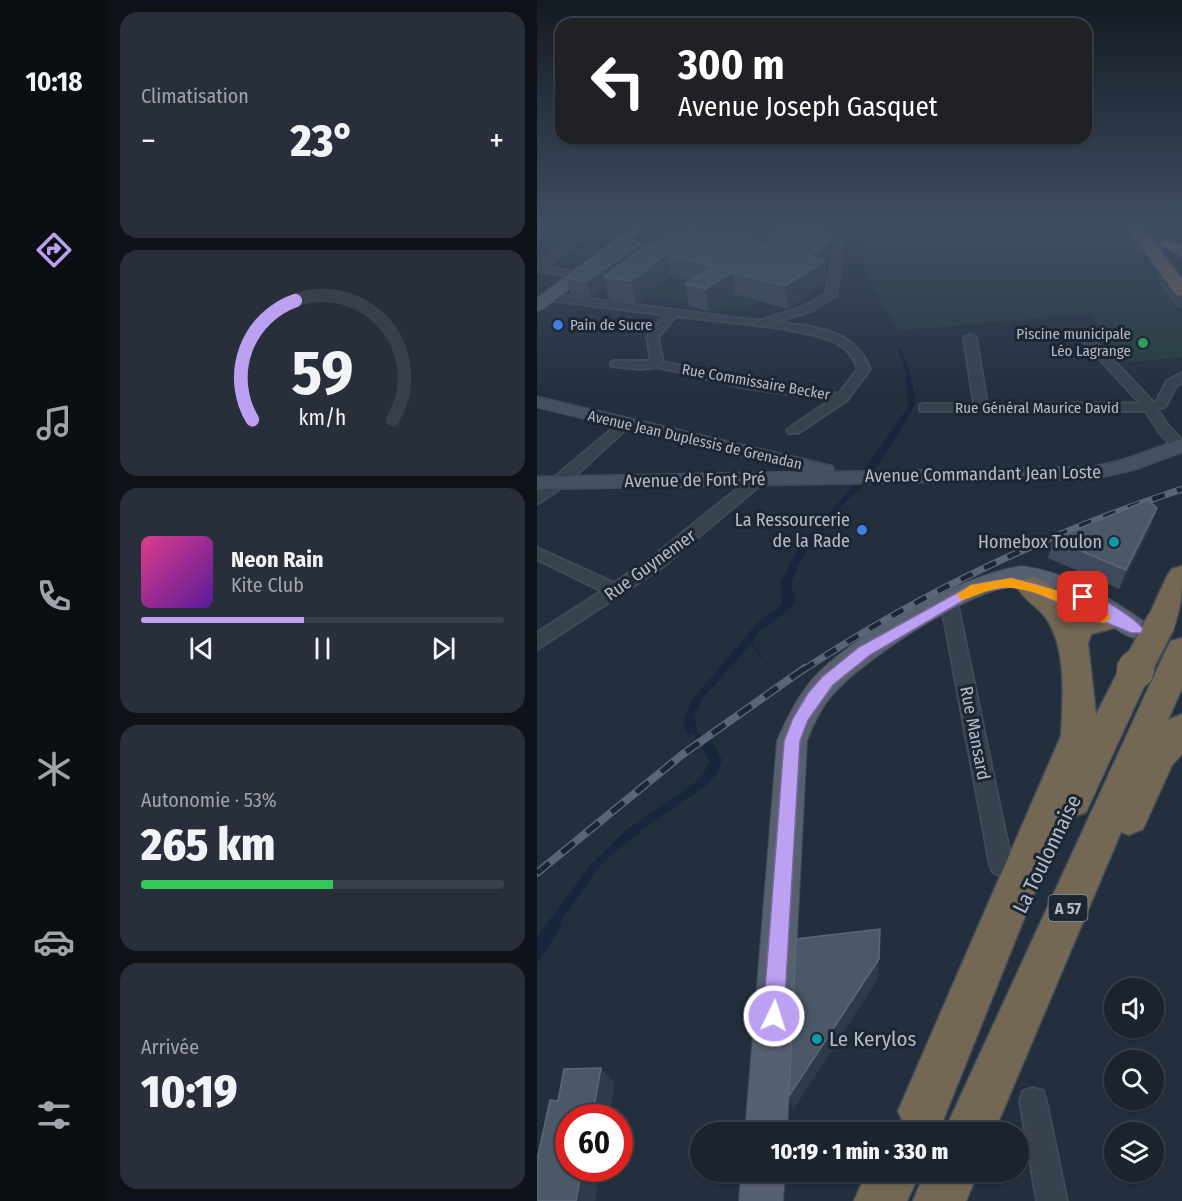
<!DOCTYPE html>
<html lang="fr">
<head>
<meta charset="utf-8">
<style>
  :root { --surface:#1b232e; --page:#282f3a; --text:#f1f3f6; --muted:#a0a4aa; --line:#39404a; --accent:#bca0f2 }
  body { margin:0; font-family:"Fira Sans Condensed",sans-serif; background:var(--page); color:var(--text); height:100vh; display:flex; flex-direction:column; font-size:22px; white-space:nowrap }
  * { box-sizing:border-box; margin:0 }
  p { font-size:20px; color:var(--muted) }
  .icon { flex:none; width:33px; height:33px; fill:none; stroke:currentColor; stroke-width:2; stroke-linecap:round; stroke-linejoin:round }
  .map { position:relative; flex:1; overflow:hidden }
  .details { display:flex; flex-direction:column; gap:12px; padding:12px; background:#0f1319; width:429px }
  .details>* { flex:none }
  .top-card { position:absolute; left:18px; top:18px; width:537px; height:126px; border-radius:18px; box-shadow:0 2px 4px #0004,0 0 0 2px var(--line); background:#202124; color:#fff; overflow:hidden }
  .controls { position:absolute; left:567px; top:978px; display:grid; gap:12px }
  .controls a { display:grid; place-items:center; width:60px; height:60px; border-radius:50%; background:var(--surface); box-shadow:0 2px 4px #0004,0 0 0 2px var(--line); font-size:30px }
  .speed { position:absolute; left:18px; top:1104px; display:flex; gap:12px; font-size:30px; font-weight:700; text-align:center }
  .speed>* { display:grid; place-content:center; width:78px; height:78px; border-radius:50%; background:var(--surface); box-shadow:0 2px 4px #0004,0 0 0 2px var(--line); line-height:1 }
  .speed .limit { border:9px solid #d22; background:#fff; color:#111 }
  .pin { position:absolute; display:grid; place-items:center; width:51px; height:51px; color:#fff; margin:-26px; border-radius:12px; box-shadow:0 3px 9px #0006 }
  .me { position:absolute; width:66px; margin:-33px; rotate:4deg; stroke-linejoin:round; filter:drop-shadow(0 0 4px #0008) }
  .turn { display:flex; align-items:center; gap:21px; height:126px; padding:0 24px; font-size:27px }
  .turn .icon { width:78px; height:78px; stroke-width:2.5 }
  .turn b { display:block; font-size:42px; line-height:51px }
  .big { font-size:45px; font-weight:800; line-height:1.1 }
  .details .card { flex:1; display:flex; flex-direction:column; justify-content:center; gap:9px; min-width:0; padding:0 21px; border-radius:18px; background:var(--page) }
  .details .dial { align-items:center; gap:0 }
  .dial svg { height:156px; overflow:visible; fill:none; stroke:var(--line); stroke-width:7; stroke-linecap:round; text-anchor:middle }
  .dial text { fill:var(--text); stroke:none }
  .song { display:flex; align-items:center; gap:18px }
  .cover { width:72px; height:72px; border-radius:9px; background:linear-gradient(135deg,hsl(330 70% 55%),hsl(270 70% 35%)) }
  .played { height:6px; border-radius:3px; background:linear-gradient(90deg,var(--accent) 45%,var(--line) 45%) }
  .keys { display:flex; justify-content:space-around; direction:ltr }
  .heat { display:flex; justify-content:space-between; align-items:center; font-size:33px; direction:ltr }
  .charge { height:9px; border-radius:4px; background:linear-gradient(90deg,#34c759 53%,var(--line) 0) }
  .trip { position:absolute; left:153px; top:1122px; width:339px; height:60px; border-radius:30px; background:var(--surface); box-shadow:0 2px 4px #0004,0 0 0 2px var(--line); font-weight:800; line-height:60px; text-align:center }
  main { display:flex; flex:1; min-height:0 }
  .tabs { display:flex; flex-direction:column; width:108px; justify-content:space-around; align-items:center; background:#0b0e12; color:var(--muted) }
  .tabs .icon { width:42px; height:42px }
  .tabs .selected { color:var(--accent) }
  .tabs b { font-size:27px; color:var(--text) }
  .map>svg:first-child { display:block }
  .green { fill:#263c3f }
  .water { fill:#17263c }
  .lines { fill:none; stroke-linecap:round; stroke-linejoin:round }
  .stream-far1 { stroke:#17263c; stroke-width:5 }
  .stream { stroke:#17263c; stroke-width:7 }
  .street-casing { stroke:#414a57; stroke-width:4 }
  .secondary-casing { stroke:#414a57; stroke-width:3 }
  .primary-casing { stroke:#414a57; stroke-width:2 }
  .highway-casing { stroke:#434c59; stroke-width:3 }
  .street { fill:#38414e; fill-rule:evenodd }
  .secondary { fill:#465061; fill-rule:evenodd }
  .primary { fill:#56606e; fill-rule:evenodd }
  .highway { fill:#746855; fill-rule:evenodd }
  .rail-far1-casing { stroke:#5a6575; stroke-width:7 }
  .rail-casing { stroke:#5a6575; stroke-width:8 }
  .rail-far1 { stroke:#1d2633; stroke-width:4.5; stroke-dasharray:13; stroke-linecap:butt }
  .rail { stroke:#1d2633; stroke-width:5; stroke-dasharray:16; stroke-linecap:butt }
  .highway-bridge-far1-casing { stroke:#434c59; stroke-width:32; stroke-linecap:butt }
  .highway-bridge-casing { stroke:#434c59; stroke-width:40; stroke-linecap:butt }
  .highway-bridge-far1 { stroke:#746855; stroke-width:29 }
  .highway-bridge { stroke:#746855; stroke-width:37 }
  .wall { fill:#3f4b5c; fill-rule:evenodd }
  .shaded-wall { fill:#2f3b4b }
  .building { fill:#4b5868; stroke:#5c6777; stroke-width:1.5 }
  .route { fill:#bca0f2; stroke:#7a689d; stroke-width:1.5 }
  .slow { fill:#f59e0b }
  .shop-dot { fill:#3f7fe0; stroke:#1d2633; stroke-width:2 }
  .leisure-dot { fill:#2e9e5b; stroke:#1d2633; stroke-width:2 }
  .culture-dot { fill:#0f9aa8; stroke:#1d2633; stroke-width:2 }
  .labels { text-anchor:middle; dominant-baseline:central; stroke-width:6; stroke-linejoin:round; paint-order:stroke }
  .far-poi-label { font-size:15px; fill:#b4bcc9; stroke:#1d2633; text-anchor:start }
  .far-street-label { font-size:15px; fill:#b4bcc9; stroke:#1d2633 }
  .shield { fill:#1d2633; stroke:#878f9c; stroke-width:1.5 }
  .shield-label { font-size:16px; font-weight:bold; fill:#b4bcc9 }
  .street-label { font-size:18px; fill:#b4bcc9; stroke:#1d2633 }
  .poi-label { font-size:18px; fill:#b4bcc9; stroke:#1d2633; text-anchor:end }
  .near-street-label { font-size:21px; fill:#b4bcc9; stroke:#1d2633 }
  .near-poi-label { font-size:21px; fill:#b4bcc9; stroke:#1d2633; text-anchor:start }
</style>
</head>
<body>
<main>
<nav class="tabs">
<b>10:18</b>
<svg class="icon selected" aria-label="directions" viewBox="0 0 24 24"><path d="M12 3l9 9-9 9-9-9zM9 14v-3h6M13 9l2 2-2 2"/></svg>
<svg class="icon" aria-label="music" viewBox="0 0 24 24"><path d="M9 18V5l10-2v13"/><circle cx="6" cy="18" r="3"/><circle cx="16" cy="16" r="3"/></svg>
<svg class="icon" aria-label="phone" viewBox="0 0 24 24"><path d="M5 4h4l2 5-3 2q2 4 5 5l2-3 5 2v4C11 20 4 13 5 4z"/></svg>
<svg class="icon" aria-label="climate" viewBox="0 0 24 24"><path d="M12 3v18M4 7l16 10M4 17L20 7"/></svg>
<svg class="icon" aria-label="car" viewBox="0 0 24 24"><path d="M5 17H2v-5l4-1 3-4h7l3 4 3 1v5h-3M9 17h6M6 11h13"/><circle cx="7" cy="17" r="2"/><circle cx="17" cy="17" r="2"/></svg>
<svg class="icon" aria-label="filters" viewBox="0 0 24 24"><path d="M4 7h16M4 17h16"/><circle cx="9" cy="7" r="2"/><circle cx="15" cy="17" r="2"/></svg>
</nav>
<section class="details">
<div class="card"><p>Climatisation</p>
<div class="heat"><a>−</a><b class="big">23°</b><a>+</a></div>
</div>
<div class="card dial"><svg viewBox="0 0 100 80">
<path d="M14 69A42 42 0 1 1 86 69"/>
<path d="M14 69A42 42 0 0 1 36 8" stroke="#bca0f2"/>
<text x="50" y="56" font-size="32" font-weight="700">59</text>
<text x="50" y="72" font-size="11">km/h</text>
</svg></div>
<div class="card">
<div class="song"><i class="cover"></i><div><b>Neon Rain</b><p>Kite Club</p></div></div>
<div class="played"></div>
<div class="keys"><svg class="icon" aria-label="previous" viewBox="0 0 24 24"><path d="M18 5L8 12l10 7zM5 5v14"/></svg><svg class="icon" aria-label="pause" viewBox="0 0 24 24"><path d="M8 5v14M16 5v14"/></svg><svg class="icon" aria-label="next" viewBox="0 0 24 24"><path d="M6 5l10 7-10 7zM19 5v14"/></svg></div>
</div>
<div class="card"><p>Autonomie · 53%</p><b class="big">265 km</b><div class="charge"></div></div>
<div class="card"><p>Arrivée</p><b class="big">10:19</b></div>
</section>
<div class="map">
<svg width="645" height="1201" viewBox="0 0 645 1201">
  <rect width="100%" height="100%" fill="#242f3e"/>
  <path class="green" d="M326,227H585L645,315V357L576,364L560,347L574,338L552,313L361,331C342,299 316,265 326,227Z
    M137,277L166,285L144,302L109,296Z
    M198,294L250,309L221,302L212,309L219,311L190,308L184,311H171Z"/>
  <path class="water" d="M360,347H363C370,364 379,384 377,404C376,413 343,461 336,473H325L371,407L368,373Z
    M321,481H332L308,502L263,560L254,584L258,601C248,618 227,623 215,642L234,671L214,644L165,699L157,717L160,729L152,735L148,729L147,720L155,700L221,622L245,604L244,582L263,545Z
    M175,741L185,760L181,772L171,784L114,823L72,857L59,871L0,956V937L54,864L87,832L163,779L173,762L165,748Z"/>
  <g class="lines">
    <path class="stream-far1" d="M154,728L172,748"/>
    <path class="stream" d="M0,958L21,924"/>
    <defs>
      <path id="street" d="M49,227H58L9,267L45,274V278L0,271V264Z
        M269,227L302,230L307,237L299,295L274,311L236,322C274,327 316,327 333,369L310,400L261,433H251L250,430L294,400L209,388L121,367L103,369L74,366V362L78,361H114L110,337L128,315L13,300L8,297L13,294L222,321L266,307L289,294L299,237L296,234ZM139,316C175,321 275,327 302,344C312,350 317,358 321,369L302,394L209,380L126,362L121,337Z
        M587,227H595L611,249L609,251H603Z
        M623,275H629L645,296V306L641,305L621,277Z
        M433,335L439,338L450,404L603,403L546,341L544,339L550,336L554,337L616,402H619L630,381L645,373V382L639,386L628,407L620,409L632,427L645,440V450C629,447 617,423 609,411H383V405L387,404H437L427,338Z
        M87,419L92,420V426L28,485L0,504V492Z
        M218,475L225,479L222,486L124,568L0,649V633L65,591L0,559V548L77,583L112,560L210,481L213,476Z
        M412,596L420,602L475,865L472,872L464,876L456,872L453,865L404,602Z
        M496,1088L506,1091L509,1101L530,1201H500L483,1101L486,1091Z"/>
      <path id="secondary" d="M0,397L295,466L297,472L556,467L586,460L645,439V452L599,469L556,479L0,489V477L271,472L0,407Z"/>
      <path id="primary" d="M95,227H111L6,309L0,311V298Z
        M484,566C531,572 570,596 608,622L612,629L608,636C602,638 598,639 591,636C583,633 575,626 568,621C548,607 523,591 499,585C451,575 334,655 300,690C286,704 277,722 270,741L250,1132H208L240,741C249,720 259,699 274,681C312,636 425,575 484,566Z
        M204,1172H248L246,1201H202Z"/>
      <path id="highway" d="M596,227H612L609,231L645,279V296L639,295L595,234L593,231Z
        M629,239L645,245V256L621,244Z
        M645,566C645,590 645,609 635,630L624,633L613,630L609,622L630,576L635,569Z
        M495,577C514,582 528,598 538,615L570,608L581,611L585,619L581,627L554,634L551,644L559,715L586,662L598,658L610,662L614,671L549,812L536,817L529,814L403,1128C391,1134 381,1134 369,1128L361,1111L524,736C526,701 530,653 511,621C503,608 488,601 480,587L485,580Z
        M645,638V688L631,720L645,714V754L635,765L606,829L592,835L584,832L457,1132H407L629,650L634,641Z
        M330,1172H383L370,1201H317Z
        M388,1172H441L429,1201H376Z"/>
    </defs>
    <use href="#street" class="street-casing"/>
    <use href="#secondary" class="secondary-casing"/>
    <use href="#primary" class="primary-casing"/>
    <use href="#highway" class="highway-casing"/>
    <use href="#street" class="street"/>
    <use href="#secondary" class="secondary"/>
    <use href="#primary" class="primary"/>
    <use href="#highway" class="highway"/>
    <defs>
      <path id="rail-far1" d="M266,670C389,590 507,535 645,489"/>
      <path id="rail" d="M0,873L146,754L268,668"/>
    </defs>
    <use href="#rail-far1" class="rail-far1-casing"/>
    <use href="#rail" class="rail-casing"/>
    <use href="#rail-far1" class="rail-far1"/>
    <use href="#rail" class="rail"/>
    <defs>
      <path id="highway-bridge-far1" d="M599,670L624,622"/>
      <path id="highway-bridge" d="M598,671L599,668"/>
    </defs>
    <use href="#highway-bridge-far1" class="highway-bridge-far1-casing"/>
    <use href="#highway-bridge" class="highway-bridge-casing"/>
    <use href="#highway-bridge-far1" class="highway-bridge-far1"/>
    <use href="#highway-bridge" class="highway-bridge"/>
  </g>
  <path class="wall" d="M104,227H147V228L149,227H295V237L291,263L288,265L289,283L250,309L198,294L171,311L152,306L148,284L153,281L134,276L98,303L72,299L69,286L54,297L34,294L29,278L104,243L105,248L124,238H106ZM211,240H230L229,244Z
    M620,508L614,526L582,589L511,558L516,539Z"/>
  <path class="shaded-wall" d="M1,227H12L13,233L0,242V228Z
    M138,227H147L140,239Z
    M293,227H295V237L291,263L288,265L289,283L250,309L248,286Z
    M104,243L107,258L67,277L69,286L54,297L50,281Z
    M130,254L134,276L98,303L94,281Z
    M195,272L198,294L171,311L168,289Z
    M620,508L614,526L582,589L589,570Z
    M343,929L341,979L256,1110L252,1096Z
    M64,1068L78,1083L72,1118H55Z
    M45,1168H63L58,1201H39Z"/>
  <path class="building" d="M149,227H162L229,244L236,227H293L291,242L273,255L288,261L248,286L195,272L168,289L148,284L178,267L130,254L94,281L67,277L107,247Z
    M88,238L104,243L50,281L29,278L77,244Z
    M611,500L620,508L589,570L516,539Z
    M343,929L342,959L252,1096L259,939Z
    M64,1068L55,1118H32V1168H45L39,1201H0V1160L13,1100L21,1101L27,1069Z"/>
  <linearGradient id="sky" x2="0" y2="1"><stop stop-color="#141a22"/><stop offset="0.57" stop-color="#3f4d63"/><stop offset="1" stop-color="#3f4d63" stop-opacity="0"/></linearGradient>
  <rect width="645" height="395" fill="url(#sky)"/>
  <path class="route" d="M474,578L500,584L542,601L539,597L541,593C555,589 598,618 606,629L604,633H594L493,591L474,587L441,592L333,655L296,685L271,720L263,741L247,1016L244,1023L237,1027L229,1023L226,1016L247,741L256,718L271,693L285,677L322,647L434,585Z"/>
  <path class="slow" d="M474,578L522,591L572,614L574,618L567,623L562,622C535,609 505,591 475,588C457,586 441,595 426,600L419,595L434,585Z"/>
  <g class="shop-dot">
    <circle cx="21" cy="325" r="6"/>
    <circle cx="325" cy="530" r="6"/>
  </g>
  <circle class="leisure-dot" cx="606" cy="343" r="6"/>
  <g class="culture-dot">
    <circle cx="577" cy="542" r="6"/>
    <circle cx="280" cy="1039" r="6"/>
  </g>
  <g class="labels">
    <g class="far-poi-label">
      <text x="33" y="325">Pain de Sucre</text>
      <text x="594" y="334" text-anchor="end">Piscine municipale<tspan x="594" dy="17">Léo Lagrange</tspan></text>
    </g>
    <g class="far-street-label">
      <text transform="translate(219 382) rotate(10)">Rue Commissaire Becker</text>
      <text x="500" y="408">Rue Général Maurice David</text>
      <text transform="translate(158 440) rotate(13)">Avenue Jean Duplessis de Grenadan</text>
    </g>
    <rect class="shield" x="511.5" y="895" width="39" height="26" rx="4.5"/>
    <g class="shield-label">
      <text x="531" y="908">A 57</text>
    </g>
    <g class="street-label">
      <text transform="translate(446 474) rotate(-1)">Avenue Commandant Jean Loste</text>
      <text transform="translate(158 480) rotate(-1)">Avenue de Font Pré</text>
      <text transform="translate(113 565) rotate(-36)">Rue Guynemer</text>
      <text transform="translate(438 733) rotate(79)">Rue Mansard</text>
    </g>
    <g class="poi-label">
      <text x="313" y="520">La Ressourcerie<tspan x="313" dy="21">de la Rade</tspan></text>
      <text x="565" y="542">Homebox Toulon</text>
    </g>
    <g class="near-street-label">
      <text transform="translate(510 854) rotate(-64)">La Toulonnaise</text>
    </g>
    <g class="near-poi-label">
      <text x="292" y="1039">Le Kerylos</text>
    </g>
  </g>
</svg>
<div class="controls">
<a><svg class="icon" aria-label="sound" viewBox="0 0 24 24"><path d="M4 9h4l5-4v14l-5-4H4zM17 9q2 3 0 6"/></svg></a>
<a><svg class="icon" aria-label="search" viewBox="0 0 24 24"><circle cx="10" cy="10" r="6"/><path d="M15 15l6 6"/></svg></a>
<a><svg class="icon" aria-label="layers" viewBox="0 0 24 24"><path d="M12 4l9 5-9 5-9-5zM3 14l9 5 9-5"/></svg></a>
</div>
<div class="speed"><div class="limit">60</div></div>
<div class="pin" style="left:546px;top:597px;background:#d93025"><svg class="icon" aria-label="arrive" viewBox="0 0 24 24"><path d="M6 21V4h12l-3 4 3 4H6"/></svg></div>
<svg class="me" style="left:237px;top:1016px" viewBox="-20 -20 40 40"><circle r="17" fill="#bca0f2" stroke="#fff" stroke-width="3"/><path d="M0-11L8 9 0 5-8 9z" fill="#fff"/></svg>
<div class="trip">10:19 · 1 min · 330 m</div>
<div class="top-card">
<div class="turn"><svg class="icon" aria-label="left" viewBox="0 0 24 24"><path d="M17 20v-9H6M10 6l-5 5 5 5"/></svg><div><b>300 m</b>Avenue Joseph Gasquet</div></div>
</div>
</div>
</main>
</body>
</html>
